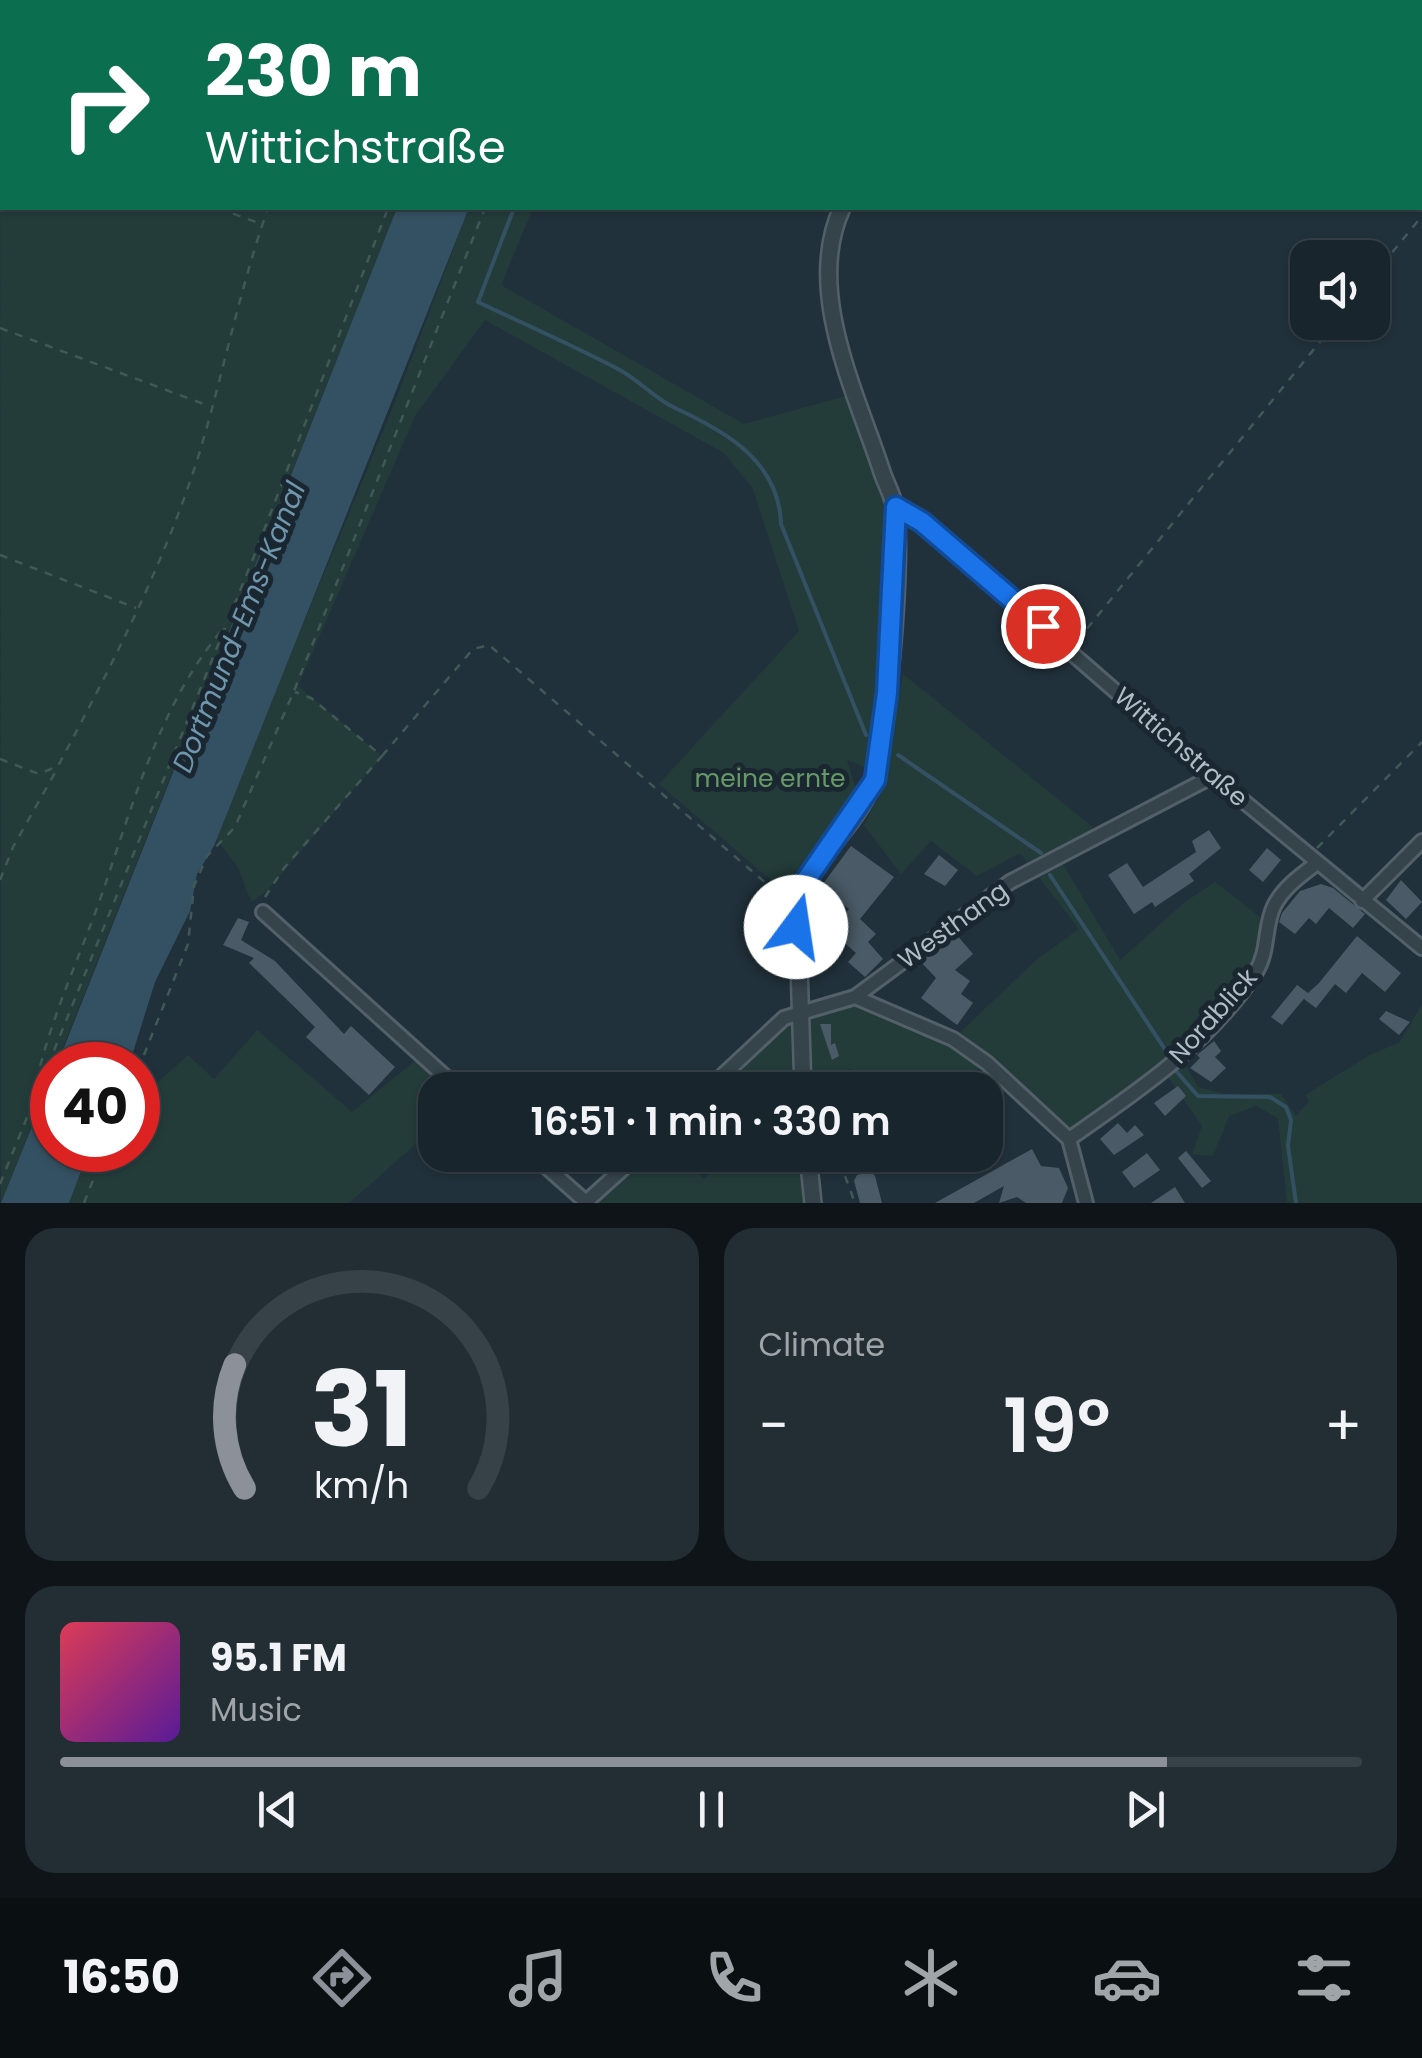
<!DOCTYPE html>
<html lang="en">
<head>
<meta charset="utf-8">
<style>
  :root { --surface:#19252c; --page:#222d34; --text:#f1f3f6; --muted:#9fa5a9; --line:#374248; --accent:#8c9099 }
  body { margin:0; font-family:Poppins,sans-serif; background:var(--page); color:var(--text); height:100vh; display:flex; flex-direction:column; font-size:38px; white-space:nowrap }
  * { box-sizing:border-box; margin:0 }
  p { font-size:32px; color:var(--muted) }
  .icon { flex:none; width:55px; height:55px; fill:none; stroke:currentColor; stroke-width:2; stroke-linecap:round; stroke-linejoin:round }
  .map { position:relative; height:1203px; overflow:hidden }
  .panel { display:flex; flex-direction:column; gap:25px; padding:25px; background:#0e1418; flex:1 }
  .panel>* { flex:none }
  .hud { position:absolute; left:0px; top:0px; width:1422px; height:210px; box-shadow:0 2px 8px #0004,0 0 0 2px var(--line); background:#0b6e4f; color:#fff; overflow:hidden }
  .fabs { position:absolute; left:1290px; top:240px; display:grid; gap:20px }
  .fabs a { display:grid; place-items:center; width:100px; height:100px; border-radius:20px; background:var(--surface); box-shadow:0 2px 8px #0004,0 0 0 2px var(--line); font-size:50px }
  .speed { position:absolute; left:30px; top:1042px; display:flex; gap:20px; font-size:50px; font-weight:700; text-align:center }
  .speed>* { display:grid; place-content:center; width:130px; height:130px; border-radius:50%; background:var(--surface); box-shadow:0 2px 8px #0004,0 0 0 2px var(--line); line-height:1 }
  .speed .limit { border:15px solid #d22; background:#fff; color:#111 }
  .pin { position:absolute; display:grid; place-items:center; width:85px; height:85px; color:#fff; margin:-42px; border:5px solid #fff; border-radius:50%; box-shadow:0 2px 10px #0007 }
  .me { position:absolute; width:110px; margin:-55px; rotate:14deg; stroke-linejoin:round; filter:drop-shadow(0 0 8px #0008) }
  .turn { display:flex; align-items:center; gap:35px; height:210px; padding:0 40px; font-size:45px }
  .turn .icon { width:130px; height:130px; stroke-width:2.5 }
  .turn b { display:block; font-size:70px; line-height:85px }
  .big { font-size:75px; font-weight:600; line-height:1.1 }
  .panel .widget { flex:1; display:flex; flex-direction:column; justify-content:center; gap:15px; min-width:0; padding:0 35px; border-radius:30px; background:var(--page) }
  .panel .dial { align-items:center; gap:0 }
  .dial svg { height:260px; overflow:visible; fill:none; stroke:var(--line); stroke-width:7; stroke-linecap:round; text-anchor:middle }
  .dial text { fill:var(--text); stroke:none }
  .song { display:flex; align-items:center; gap:30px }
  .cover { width:120px; height:120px; border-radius:15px; background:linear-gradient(135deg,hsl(350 70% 55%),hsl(270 70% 35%)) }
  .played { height:10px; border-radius:5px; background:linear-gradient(90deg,var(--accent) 85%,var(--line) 85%) }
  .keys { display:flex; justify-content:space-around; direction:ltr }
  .heat { display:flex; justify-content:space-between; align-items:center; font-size:55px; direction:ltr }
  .panel .tiles { flex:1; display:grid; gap:25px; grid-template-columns:1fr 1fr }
  .widget:last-child { grid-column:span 2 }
  .trip { position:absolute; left:418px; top:1072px; width:585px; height:100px; border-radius:30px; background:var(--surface); box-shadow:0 2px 8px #0004,0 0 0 2px var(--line); font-weight:600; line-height:100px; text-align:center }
  .tab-bar { display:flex; height:160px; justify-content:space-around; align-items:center; background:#0a0f12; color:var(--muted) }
  .tab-bar .icon { width:70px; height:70px }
  .tab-bar .current { color:var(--accent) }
  .tab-bar b { font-size:45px; color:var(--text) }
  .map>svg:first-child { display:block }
  .green { fill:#233c3a }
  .water { fill:#345163 }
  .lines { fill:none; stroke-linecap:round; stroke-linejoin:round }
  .stream { stroke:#345163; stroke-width:4 }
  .building { fill:#4a5b67 }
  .minor-casing { stroke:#536069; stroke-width:18 }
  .tertiary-casing { stroke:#536069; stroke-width:20 }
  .path { stroke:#415857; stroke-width:2.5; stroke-dasharray:8 8; stroke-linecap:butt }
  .minor { stroke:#35434b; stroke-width:12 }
  .tertiary { stroke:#35434b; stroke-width:15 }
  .route-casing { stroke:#114b97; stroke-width:25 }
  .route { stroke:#1a73e8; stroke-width:18 }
  .labels { text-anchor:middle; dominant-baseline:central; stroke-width:10; stroke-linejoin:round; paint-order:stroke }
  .street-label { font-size:25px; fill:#b0bdc7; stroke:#1a2730 }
  .park-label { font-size:25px; fill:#669967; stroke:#1a2730 }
  .water-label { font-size:28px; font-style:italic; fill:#6f96ac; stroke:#1a2730 }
</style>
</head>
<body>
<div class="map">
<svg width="1422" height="1203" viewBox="0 0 1422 1203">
  <rect width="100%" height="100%" fill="#21313b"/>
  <path class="green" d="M0,0H477L2,2V208H397L1,1203Z
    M469,208H533L501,285L744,424L853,394L892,509L889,607L873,770L847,760L858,795L787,894L659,784L799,631L753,489L724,453L485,320L415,416L298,686L382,756L266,892L251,902L239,869L215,837L395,402Z
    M903,674L1100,833L1060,859L1120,960L1185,902L1215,882L1270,925L1261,964L1180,1056L1198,1087L1224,1094H1281L1296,1116L1309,1101L1305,1095L1370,1055L1400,1042L1422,1004V1203H1287L1278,1118L1256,1106L1229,1116L1213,1156L1192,1154L1202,1126L1164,1071L1069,1139L987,1064L946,1090H891L887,1084L860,1090L850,1069L803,1086V1090H711L784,1018L855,997L953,1039L1036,960L1079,929L1020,853L977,876L931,841L901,874L864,825L884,787Z
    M257,1030L352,1112L421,1056L460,1090H435V1127L349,1203H69L89,1150H138L139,1099L188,1055L214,1079Z
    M638,1155H677L704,1179L731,1155H808L813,1203H587Z"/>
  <path class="water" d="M397,208H469L214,846L197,874L190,911L155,982L129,1065H57Z
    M52,1077V1150H89L69,1203H1Z"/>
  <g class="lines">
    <path class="stream" d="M405,0L409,2
      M588,2L589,0
      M514,208L478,302C524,324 572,345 618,369C638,379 655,399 675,408C725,431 779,461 781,524L866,735
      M898,755L1041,853
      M1050,875L1168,1054
      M1176,1071L1198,1096L1270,1097L1286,1107L1291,1120L1288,1146L1296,1203"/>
  </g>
  <path class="building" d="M1209,830L1221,848L1189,874L1194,881L1155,907L1152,902L1134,914L1108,875L1127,863L1143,887L1196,852L1192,841Z
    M851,846L894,877L860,919L876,934L868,942L883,959L865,977L848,962L856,953L830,930L849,909L832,897L825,905L814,896Z
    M1267,848L1281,860L1263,882L1249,870Z
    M939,855L958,870L945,886L924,874Z
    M1401,880L1422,902L1406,919L1386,900Z
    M1321,884L1333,888L1365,914L1353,928L1329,908L1316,924L1309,918L1295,934L1279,922L1282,913L1300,891Z
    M238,918L249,922L241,940L275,961L344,1034L351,1026L395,1067L369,1095L306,1037L315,1027L249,963L254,958L223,945Z
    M809,930H822L823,962H810Z
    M956,934L973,954L955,970L970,981L961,994L973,1003L957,1025L921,998L936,978L920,961Z
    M1357,936L1401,973L1385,992L1362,973L1346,993L1335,984L1316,1008L1304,999L1308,994L1282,1025L1271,1017L1297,985L1308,993L1319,983Z
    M1386,1011L1410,1022L1399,1035L1379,1019Z
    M820,1024H831V1045L835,1043L839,1056L832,1060Z
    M1214,1041L1221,1051L1215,1057L1226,1068L1211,1082L1190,1068L1200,1058L1197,1055Z
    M1178,1086L1186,1096L1165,1116L1154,1103Z
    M1118,1123L1127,1133L1135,1125L1144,1135L1114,1155L1100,1139Z
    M1032,1149L1041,1166L1059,1168L1068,1188L1062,1203H1026L1017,1197L999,1203L1004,1186L974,1203H935Z
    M1186,1151L1211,1181L1202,1188L1178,1158Z
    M1147,1153L1160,1170L1134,1188L1122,1172Z
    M871,1171L875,1176L882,1203H860L854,1181L857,1175Z
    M1175,1187L1185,1203H1151Z"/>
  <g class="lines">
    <defs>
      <path id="minor" d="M895,507L922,523L1213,776L1422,948
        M1362,901L1422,841
        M263,912L460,1090
        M855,997L953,1039L987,1063L1069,1139L1086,1203
        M707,1090L784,1018L855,997L1010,882L1213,776
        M1069,1139C1137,1092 1210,1043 1256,972C1269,951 1264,927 1274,906C1283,888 1301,875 1317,863
        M533,1155L587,1203
        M586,1202L638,1155"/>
      <path id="tertiary" d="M987,2L988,0
        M803,1090L797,904C810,861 848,834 867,796C887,757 904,553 895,508C893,496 886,484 882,472C856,392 804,290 842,208
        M808,1155L813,1203"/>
    </defs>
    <use href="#minor" class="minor-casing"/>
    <use href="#tertiary" class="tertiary-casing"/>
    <path class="path" d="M218,0L221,2
      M42,2L45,0
      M467,2L468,0
      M569,2L570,0
      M0,59L2,51
      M0,123L2,124
      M218,208L261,224
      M1372,277L1422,216
      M0,328L209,406
      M0,555L136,608
      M1077,641L1336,322
      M382,756L473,649L489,645L782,897
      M0,759L39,774L58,766C112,665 166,561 200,451C224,370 240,288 268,208
      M1317,848L1422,742
      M0,880L13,847L56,771
      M265,897L284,868L382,756L311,698L295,692
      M138,1070L188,944L194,886L207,856L235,827L294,691L485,208
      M33,1097C47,1025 78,962 102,894C133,804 160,704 222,630
      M845,1176L855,1203
      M0,1184L254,556L388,208
      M84,1203L105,1150"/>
    <use href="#minor" class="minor"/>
    <use href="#tertiary" class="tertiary"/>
  </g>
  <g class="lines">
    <defs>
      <path id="route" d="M796,927L797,904L806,880L875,780L887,693L896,507L922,522L1043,626"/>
    </defs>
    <use href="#route" class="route-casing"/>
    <use href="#route" class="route"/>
  </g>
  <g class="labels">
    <g class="street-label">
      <text transform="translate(1181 747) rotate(41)">Wittichstraße</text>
      <text transform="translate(953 925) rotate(-36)">Westhang</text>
      <text transform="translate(1213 1016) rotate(-48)">Nordblick</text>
    </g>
    <g class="park-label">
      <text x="770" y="778">meine ernte</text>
    </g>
    <g class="water-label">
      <text transform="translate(239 627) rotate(-68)">Dortmund-Ems-Kanal</text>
    </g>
  </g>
</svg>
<div class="fabs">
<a><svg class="icon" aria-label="sound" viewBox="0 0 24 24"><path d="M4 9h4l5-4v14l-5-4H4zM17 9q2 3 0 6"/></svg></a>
</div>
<div class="speed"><div class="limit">40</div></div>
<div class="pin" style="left:1043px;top:626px;background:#d93025"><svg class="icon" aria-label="arrive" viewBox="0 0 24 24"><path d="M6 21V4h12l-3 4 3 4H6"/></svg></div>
<svg class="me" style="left:796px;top:927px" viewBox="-20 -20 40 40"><circle r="19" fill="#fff"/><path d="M0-13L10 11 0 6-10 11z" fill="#1a73e8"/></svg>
<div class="trip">16:51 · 1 min · 330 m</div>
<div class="hud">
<div class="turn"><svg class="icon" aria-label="right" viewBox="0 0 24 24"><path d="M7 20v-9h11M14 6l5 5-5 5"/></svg><div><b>230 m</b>Wittichstraße</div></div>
</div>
</div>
<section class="panel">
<div class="tiles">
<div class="widget dial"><svg viewBox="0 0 100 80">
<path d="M14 69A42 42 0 1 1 86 69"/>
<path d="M14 69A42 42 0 0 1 11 31" stroke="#8c9099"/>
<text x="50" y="56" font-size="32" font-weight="700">31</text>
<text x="50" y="72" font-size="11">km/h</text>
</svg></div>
<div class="widget"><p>Climate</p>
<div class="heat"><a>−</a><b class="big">19°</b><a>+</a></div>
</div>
<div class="widget">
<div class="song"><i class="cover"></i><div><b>95.1 FM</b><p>Music</p></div></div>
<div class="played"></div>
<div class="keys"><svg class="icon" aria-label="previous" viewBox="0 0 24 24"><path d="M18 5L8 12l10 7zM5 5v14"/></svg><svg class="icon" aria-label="pause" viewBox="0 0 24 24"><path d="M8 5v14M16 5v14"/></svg><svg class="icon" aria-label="next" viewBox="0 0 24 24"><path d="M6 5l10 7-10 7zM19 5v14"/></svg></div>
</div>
</div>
</section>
<nav class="tab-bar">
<b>16:50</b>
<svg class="icon current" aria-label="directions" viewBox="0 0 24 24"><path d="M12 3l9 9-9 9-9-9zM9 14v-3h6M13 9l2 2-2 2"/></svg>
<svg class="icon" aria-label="music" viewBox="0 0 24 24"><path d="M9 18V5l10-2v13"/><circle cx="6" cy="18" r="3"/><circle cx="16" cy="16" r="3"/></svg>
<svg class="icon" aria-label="phone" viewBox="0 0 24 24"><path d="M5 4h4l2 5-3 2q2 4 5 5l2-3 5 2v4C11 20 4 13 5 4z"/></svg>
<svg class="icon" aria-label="climate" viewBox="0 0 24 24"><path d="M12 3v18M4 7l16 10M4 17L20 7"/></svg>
<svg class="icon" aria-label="car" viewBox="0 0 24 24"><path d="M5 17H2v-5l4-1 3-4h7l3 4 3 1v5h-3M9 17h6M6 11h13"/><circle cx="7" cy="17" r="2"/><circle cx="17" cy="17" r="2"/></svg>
<svg class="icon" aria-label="filters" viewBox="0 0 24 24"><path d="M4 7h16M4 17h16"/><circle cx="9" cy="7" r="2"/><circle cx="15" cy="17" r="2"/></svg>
</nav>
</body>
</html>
